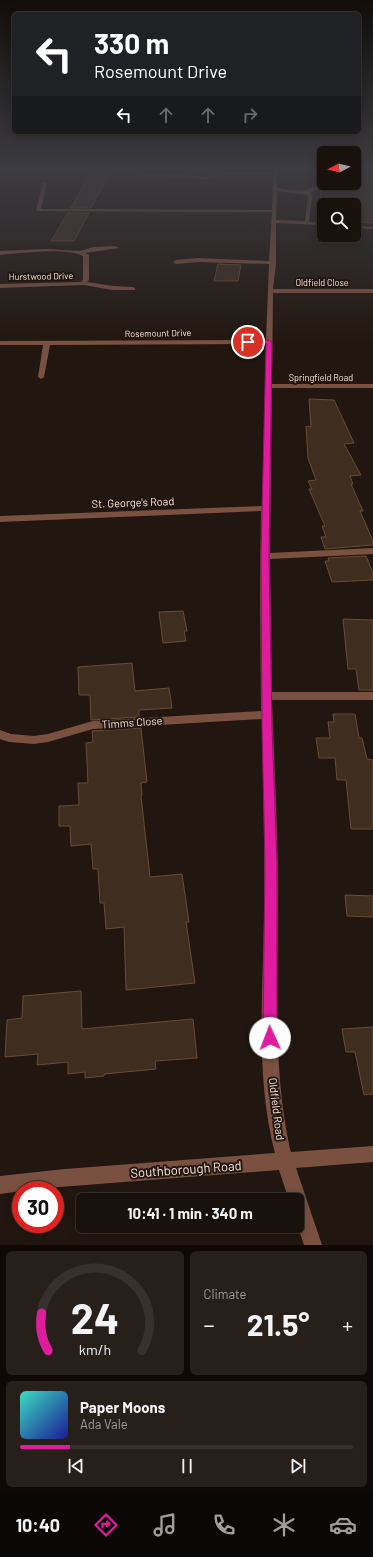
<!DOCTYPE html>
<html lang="en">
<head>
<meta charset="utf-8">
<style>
  :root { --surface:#19110c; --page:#261f1a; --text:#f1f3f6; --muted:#9f9d9d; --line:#37312d; --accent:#df1c9d }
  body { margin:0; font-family:Barlow,sans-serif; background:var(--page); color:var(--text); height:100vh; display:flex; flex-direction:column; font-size:15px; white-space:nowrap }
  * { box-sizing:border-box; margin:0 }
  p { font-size:13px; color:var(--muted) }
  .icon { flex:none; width:22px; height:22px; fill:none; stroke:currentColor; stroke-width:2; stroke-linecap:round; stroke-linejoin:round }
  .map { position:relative; height:1245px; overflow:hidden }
  .panel { display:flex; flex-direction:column; gap:6px; padding:6px; background:#0e0907; flex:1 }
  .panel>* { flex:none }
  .hud { position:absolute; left:12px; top:12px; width:349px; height:122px; border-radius:6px; box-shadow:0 2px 10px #0003,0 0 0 1px var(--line); background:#202124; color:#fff; overflow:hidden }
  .needle { width:26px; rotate:263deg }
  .controls { position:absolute; left:317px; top:146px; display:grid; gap:8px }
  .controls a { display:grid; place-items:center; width:44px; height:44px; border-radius:6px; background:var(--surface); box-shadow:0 2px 10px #0003,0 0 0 1px var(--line); font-size:20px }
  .speed { position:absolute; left:12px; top:1181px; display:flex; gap:8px; font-size:20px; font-weight:700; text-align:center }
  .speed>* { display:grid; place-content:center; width:52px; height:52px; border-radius:50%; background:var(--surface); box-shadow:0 2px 10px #0003,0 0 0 1px var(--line); line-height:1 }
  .speed .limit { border:6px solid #d22; background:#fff; color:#111 }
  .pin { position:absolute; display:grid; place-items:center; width:34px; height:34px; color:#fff; margin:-17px; border:2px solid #fff; border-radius:50%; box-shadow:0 1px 4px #0007 }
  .me { position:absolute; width:44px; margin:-22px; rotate:358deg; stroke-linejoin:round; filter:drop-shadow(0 0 3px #0008) }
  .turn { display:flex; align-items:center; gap:14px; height:84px; padding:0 16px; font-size:18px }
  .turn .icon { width:52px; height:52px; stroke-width:2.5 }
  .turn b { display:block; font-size:28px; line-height:34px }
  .lanes { display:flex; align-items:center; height:38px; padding:0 16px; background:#0003; justify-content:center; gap:20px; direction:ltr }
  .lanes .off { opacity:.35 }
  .big { font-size:30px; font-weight:700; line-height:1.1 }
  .panel .tile { flex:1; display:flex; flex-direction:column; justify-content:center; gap:6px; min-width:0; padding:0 14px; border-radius:6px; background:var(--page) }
  .panel .dial { align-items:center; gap:0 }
  .dial svg { height:104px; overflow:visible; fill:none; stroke:var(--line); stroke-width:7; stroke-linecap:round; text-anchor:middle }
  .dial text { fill:var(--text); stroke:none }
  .song { display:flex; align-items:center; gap:12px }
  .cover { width:48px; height:48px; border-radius:6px; background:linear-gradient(135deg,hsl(170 70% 55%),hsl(240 70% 35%)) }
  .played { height:4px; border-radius:2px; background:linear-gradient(90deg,var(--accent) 15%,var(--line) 15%) }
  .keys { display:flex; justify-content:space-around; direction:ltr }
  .heat { display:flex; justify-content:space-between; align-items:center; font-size:22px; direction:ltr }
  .panel .tiles { flex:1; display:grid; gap:6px; grid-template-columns:1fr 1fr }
  .tile:last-child { grid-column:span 2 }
  .trip { position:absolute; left:76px; top:1193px; width:228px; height:40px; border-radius:6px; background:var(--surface); box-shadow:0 2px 10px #0003,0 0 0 1px var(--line); font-weight:700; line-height:40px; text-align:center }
  .tab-bar { display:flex; height:64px; justify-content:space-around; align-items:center; background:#0a0705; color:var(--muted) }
  .tab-bar .icon { width:28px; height:28px }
  .tab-bar .current { color:var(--accent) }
  .tab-bar b { font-size:18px; color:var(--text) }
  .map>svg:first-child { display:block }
  .building { fill:#3f2d1f; stroke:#684b33 }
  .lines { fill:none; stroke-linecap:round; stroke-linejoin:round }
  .minor { fill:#7a5141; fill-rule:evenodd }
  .route { fill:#df1c9d; stroke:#911266 }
  .labels { text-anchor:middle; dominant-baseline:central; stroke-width:4; stroke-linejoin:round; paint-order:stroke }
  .far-street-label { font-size:9px; fill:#fae2d5; stroke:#211710 }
  .street-label { font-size:11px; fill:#fae2d5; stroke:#211710 }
  .near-street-label { font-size:13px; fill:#fae2d5; stroke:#211710 }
</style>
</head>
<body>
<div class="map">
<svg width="373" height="1245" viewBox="0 0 373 1245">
  <rect width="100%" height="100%" fill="#211710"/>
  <path class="building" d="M93,169H112L91,208H71Z
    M322,169H324V183H354V169H373V223L354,222V205H324V218H319L321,189L326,185L321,183Z
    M68,213H89L74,241H51Z
    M218,264L241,265L238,281H214Z
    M309,399L334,400L354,443L344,444L361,475L350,476L353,484H351L363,511H360L373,541V545L325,549L321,537H326L322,526H325L309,489H312L308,481L316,480L308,458L306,426L311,427Z
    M366,556L373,573V580L332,582L325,561H329L328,558Z
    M183,611L187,631H184L186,641L163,643L159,612Z
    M343,619L373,620V690H359L356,669H348Z
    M132,663L135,691L169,688L172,708L139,710V717L91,720L90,695H79L78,667Z
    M333,714H355L359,738H362L367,759L373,760V829H351L346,780H337L335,758H319L316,738H330L328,722H334Z
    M141,728L147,782L141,783L142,795L141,796L150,877L182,874L189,922H186L195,983L126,990L124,927L106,929L104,903H100L98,869H93L91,844L71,846L70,826H59V806L79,805L78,783H88L86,743L93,742L92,731Z
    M345,895L373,896V917L347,916Z
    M81,991L82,1029L193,1019L197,1058L155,1061L156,1069L104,1074V1076L85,1078V1072L68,1074V1062L37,1065L38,1054L5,1057L7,1020L22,1018L23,996Z
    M373,1027V1094L364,1095L355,1052H346L342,1029Z"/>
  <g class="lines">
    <path class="minor" d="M274,169H278L277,188C296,191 304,193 321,184L325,185L310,193L312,197L309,222L324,223V225L276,223V263L273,289H373V293H273L272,384H373V388H272L270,553L373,548V554L270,559L272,692H373V700H272C274,765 278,831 278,896C278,980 272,1066 290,1149L291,1152L373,1146V1162L296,1168L322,1245H304L297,1224V1200H289L279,1170L21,1190V1191L0,1194V1176L65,1169L275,1153C255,1077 263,995 264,917C265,851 263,785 262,719L93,729L48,742L34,744L9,742L0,739V730L11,734L34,736L48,734L93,721L261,711L260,594L261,511L0,522V516L262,506L266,344L50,345L44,377L41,379L38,377L43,345H0V341L266,340L269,264L198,262L176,264L173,262L176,260L198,258L269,261L272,212L38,211L36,210L43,183L45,182L47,183L41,209L272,210L273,190L271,189L273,188V175L227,174L206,179L138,175L140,174H177L206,177L227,172L274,173ZM277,191L307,195L308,197L305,221L276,220Z
      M354,226L373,227V229L354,228Z
      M94,247L116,246L119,248L85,253L89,255V280L87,282L113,286L133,287L135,288V290H113L83,285L0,288V284L81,282L83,280V256C66,247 21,253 0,255V251L46,249L80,251Z"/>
  </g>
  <linearGradient id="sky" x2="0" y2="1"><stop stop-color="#120d09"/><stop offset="0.49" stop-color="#3d3c42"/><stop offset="1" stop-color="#3d3c42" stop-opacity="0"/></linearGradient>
  <rect width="373" height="344" fill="url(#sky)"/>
  <path class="route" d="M246,340H269L272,342L269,556L272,728L277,862V1038L275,1043L270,1044L265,1043L263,1038L265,862L262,728L261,556L266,344L248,343H246Z"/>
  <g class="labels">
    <g class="far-street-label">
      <text transform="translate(41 276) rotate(-1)">Hurstwood Drive</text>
      <text x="322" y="282">Oldfield Close</text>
      <text transform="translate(158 333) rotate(-1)">Rosemount Drive</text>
      <text x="321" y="377">Springfield Road</text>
    </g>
    <g class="street-label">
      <text transform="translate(133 502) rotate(-2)">St. George's Road</text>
      <text transform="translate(132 722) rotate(-4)">Timms Close</text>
      <text transform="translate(277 1109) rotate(83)">Oldfield Road</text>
    </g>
    <g class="near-street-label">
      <text transform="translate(186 1169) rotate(-4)">Southborough Road</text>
    </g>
  </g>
</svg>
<div class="controls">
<a><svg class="needle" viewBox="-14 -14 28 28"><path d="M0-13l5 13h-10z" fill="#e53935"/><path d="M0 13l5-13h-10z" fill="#9f9d9d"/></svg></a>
<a><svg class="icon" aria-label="search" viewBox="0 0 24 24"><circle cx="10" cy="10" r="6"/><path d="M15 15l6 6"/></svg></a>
</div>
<div class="speed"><div class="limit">30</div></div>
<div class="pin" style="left:248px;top:342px;background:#d93025"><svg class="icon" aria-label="arrive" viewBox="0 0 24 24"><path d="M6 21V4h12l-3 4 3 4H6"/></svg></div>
<svg class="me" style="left:270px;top:1038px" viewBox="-20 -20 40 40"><circle r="19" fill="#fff"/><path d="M0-13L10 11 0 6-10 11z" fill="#df1c9d"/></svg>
<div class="trip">10:41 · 1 min · 340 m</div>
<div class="hud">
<div class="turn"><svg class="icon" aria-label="left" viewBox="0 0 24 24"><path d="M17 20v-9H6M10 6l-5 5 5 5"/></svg><div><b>330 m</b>Rosemount Drive</div></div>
<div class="lanes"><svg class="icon" aria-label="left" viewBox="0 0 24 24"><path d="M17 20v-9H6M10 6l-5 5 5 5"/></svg><svg class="icon off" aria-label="ahead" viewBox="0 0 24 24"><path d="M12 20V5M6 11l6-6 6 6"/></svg><svg class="icon off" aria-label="ahead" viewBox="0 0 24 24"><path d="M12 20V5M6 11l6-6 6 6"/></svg><svg class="icon off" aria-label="right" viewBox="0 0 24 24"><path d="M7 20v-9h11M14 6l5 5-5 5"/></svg></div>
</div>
</div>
<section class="panel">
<div class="tiles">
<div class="tile dial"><svg viewBox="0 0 100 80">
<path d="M14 69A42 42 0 1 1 86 69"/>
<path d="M14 69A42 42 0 0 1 9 40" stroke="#df1c9d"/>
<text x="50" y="56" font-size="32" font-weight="700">24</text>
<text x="50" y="72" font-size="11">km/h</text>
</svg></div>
<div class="tile"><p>Climate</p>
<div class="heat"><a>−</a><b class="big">21.5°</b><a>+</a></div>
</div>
<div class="tile">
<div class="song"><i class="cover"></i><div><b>Paper Moons</b><p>Ada Vale</p></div></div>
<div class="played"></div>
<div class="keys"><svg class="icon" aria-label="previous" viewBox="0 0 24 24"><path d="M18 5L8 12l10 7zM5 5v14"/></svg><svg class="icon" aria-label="pause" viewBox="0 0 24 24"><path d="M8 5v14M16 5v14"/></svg><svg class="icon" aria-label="next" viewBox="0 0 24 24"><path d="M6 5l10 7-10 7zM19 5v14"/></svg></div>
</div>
</div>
</section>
<nav class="tab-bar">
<b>10:40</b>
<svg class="icon current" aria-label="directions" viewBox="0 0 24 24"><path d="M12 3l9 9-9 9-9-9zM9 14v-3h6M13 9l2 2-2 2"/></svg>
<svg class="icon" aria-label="music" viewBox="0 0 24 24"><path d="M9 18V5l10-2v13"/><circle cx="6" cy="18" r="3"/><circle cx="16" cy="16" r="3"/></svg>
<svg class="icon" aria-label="phone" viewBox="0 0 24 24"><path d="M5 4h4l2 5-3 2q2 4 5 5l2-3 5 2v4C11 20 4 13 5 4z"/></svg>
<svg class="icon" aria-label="climate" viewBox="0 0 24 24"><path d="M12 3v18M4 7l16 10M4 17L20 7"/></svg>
<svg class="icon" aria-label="car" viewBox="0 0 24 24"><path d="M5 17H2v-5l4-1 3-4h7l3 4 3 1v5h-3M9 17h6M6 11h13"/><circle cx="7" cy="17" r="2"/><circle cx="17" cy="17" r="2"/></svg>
</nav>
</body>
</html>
